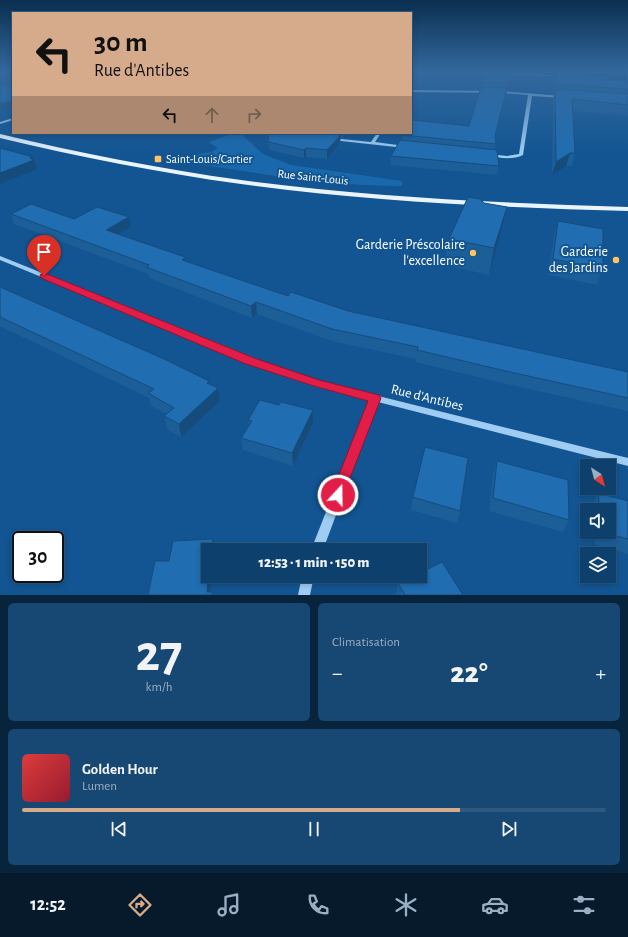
<!DOCTYPE html>
<html lang="fr">
<head>
<meta charset="utf-8">
<style>
  :root { --surface:#0e406e; --page:#174773; --text:#f1f3f6; --muted:#9bafc2; --line:#2e5981; --accent:#d6ab8b }
  body { margin:0; font-family:"Alegreya Sans",sans-serif; background:var(--page); color:var(--text); height:100vh; display:flex; flex-direction:column; font-size:15px; white-space:nowrap }
  * { box-sizing:border-box; margin:0 }
  p { font-size:13px; color:var(--muted) }
  .icon { flex:none; width:22px; height:22px; fill:none; stroke:currentColor; stroke-width:2; stroke-linecap:round; stroke-linejoin:round }
  .map { position:relative; height:595px; overflow:hidden }
  .sheet { display:flex; flex-direction:column; gap:8px; padding:8px; background:#08233c; flex:1 }
  .sheet>* { flex:none }
  .banner { position:absolute; left:12px; top:12px; width:400px; height:122px; border-radius:0px; box-shadow:0 2px 6px #0003,0 0 0 1px var(--line); background:#d6ab8b; color:#111; overflow:hidden }
  .needle { width:26px; rotate:144deg }
  .tools { position:absolute; left:580px; top:459px; display:grid; gap:8px }
  .tools a { display:grid; place-items:center; width:36px; height:36px; border-radius:0px; background:var(--surface); box-shadow:0 2px 6px #0003,0 0 0 1px var(--line); font-size:20px }
  .speed { position:absolute; left:12px; top:531px; display:flex; gap:8px; font-size:20px; font-weight:700; text-align:center }
  .speed>* { display:grid; place-content:center; width:52px; height:52px; border-radius:50%; background:var(--surface); box-shadow:0 2px 6px #0003,0 0 0 1px var(--line); line-height:1 }
  .speed .limit { border:2px solid #111; border-radius:6px; background:#fff; color:#111 }
  .pin { position:absolute; display:grid; place-items:center; width:34px; height:34px; color:#fff; margin:-41px -17px; border-radius:50% 50% 50% 0; rotate:-45deg; box-shadow:0 0 4px #0007 }
  .pin .icon { rotate:45deg }
  .me { position:absolute; width:44px; margin:-22px; rotate:21deg; stroke-linejoin:round; filter:drop-shadow(0 0 3px #0008) }
  .turn { display:flex; align-items:center; gap:14px; height:84px; padding:0 16px; font-size:18px }
  .turn .icon { width:52px; height:52px; stroke-width:2.5 }
  .turn b { display:block; font-size:28px; line-height:34px }
  .lanes { display:flex; align-items:center; height:38px; padding:0 16px; background:#0003; justify-content:center; gap:20px; direction:ltr }
  .lanes .off { opacity:.35 }
  .big { font-size:30px; font-weight:800; line-height:1.1 }
  .sheet .widget { flex:1; display:flex; flex-direction:column; justify-content:center; gap:6px; min-width:0; padding:0 14px; border-radius:6px; background:var(--page) }
  .sheet .dial { align-items:center; gap:0 }
  .dial b { font-size:52px; line-height:1 }
  .song { display:flex; align-items:center; gap:12px }
  .cover { width:48px; height:48px; border-radius:6px; background:linear-gradient(135deg,hsl(0 70% 55%),hsl(350 70% 35%)) }
  .played { height:4px; border-radius:2px; background:linear-gradient(90deg,var(--accent) 75%,var(--line) 75%) }
  .keys { display:flex; justify-content:space-around; direction:ltr }
  .heat { display:flex; justify-content:space-between; align-items:center; font-size:22px; direction:ltr }
  .sheet .tiles { flex:1; display:grid; gap:8px; grid-template-columns:1fr 1fr }
  .widget:last-child { grid-column:span 2 }
  .trip { position:absolute; left:201px; top:543px; width:226px; height:40px; border-radius:0px; background:var(--surface); box-shadow:0 2px 6px #0003,0 0 0 1px var(--line); font-weight:800; line-height:40px; text-align:center }
  .dock { display:flex; height:64px; justify-content:space-around; align-items:center; background:#061a2c; color:var(--muted) }
  .dock .icon { width:28px; height:28px }
  .dock .current { color:var(--accent) }
  .dock b { font-size:18px; color:var(--text) }
  .map>svg:first-child { display:block }
  .green { fill:#1a68ac }
  .water { fill:#0b3e6e; stroke:#91c8f5 }
  .lines { fill:none; stroke-linecap:round; stroke-linejoin:round }
  .minor { fill:#9fccf2; fill-rule:evenodd }
  .major { fill:#eaf4ff; fill-rule:evenodd }
  .wall { fill:#1c5e98 }
  .shaded-wall { fill:#164c7c }
  .building { fill:#206db1; stroke:#164c7c }
  .route { fill:#e11d48; stroke:#92132f }
  .poi-dot { fill:#ffc460; stroke:#125592; stroke-width:1.5 }
  .labels { text-anchor:middle; dominant-baseline:central; stroke-width:4; stroke-linejoin:round; paint-order:stroke }
  .far-poi-label { font-size:12px; fill:#fff; stroke:#125592; text-anchor:start }
  .far-street-label { font-size:12px; fill:#fff; stroke:#125592 }
  .poi-label { font-size:14px; fill:#fff; stroke:#125592; text-anchor:end }
  .street-label { font-size:14px; fill:#fff; stroke:#125592 }
</style>
</head>
<body>
<div class="map">
<svg width="628" height="595" viewBox="0 0 628 595">
  <rect width="100%" height="100%" fill="#125592"/>
  <path class="green" d="M233,133H240L263,154L291,165L402,181V186C329,186 256,173 184,162L199,154L211,152L218,148L209,142Z"/>
  <path class="water" d="M411,72H628V82L544,75Z"/>
  <g class="lines">
    <path class="minor" d="M411,90L500,91L563,96L565,97L563,98L532,96L523,155C513,160 500,158 489,156L487,155L489,154L507,156L519,154L528,95L500,93L411,92Z
      M13,118V120L0,124V122Z
      M377,133H381L375,142L405,146L407,147L405,148L332,140L330,139L332,138L371,142Z
      M0,256L284,370L318,381L628,458V466L378,402L323,550H311L370,400L317,387L278,374L0,260Z
      M302,576H314L310,595H298Z"/>
    <path class="major" d="M0,134C80,153 160,169 241,180C369,197 499,203 628,207V211C499,207 369,202 241,184C160,173 80,157 0,138Z"/>
  </g>
  <path class="wall" d="M552,72H569V73L609,80L628,81V116L572,111L575,153L572,166H566L552,175L553,99L554,94H553Z
    M511,75L495,137L496,144L495,149L499,166L497,175L390,165L391,156L402,140L403,135L469,126L481,87L482,82Z
    M0,84L7,86L13,85V108L12,107L0,110Z
    M266,133H348L344,138H340V143L327,159L306,157L304,158L270,150Z
    M11,214L74,219L131,227L119,234L185,261L288,296L348,311L628,372V411L507,384L415,362L416,359L332,341L257,314L252,318L149,278L148,274L14,224Z
    M558,221L603,269L597,285L548,275L554,236Z
    M501,232L489,275L444,265L449,239Z
    M0,287L218,388L220,401L181,437L167,429L164,416L167,414L151,406L149,398L0,326Z
    M248,420L313,423L293,466L243,450L241,438L249,426Z
    M497,461L569,520L563,532L489,511L493,474Z
    M598,493L628,501V554L595,544L594,532H609V510H593L592,506Z
    M413,497L460,511L457,523L411,510Z
    M398,583L463,595H396Z"/>
  <path class="shaded-wall" d="M507,88L506,95L493,144Z
    M10,101L12,107L1,111L0,104Z
    M344,133H348L344,138Z
    M341,135L340,143L327,159V150Z
    M306,148V157L304,158V150Z
    M570,153L566,166L552,175L556,162Z
    M33,157L37,169L0,184V173Z
    M507,207L501,232L489,275L494,248Z
    M129,217L131,227L109,240L106,230Z
    M256,302L257,314L252,318L251,306Z
    M218,388L220,401L181,437L179,424Z
    M313,410V423L293,466L292,453Z
    M213,539L215,550H211Z
    M208,576H212L210,595L207,592Z"/>
  <path class="building" d="M555,72H569V73L608,77L609,80L628,81V89L555,84Z
    M484,75H511L509,83L482,82Z
    M0,84L7,86L13,85V102L10,101L0,104Z
    M481,87L507,88L495,136L496,144L403,135L404,133H411V120L469,126Z
    M555,89L628,94V105L572,99L575,153H570L556,162Z
    M268,133H325L341,135L327,150L306,148L304,150L269,142Z
    M400,140L497,150L499,166L391,156Z
    M0,148L33,157L30,158L34,160L0,173Z
    M468,197L480,199L484,203L507,207L494,248L449,239Z
    M31,204L74,219L97,207L129,217L106,230L185,257L182,260L288,296L291,292L348,311L628,372V398L510,372L417,350L418,347L332,329L256,302L251,306L146,267L149,265L11,214Z
    M558,221L603,229V269L553,259Z
    M0,287L164,359L209,381L207,383L218,388L179,424L164,416L174,408L148,393L154,389L0,317Z
    M260,400L279,405L281,402L313,410L292,453L241,438L252,421L248,420Z
    M425,447L468,458L460,511L413,497Z
    M497,461L568,480L569,520L493,498Z
    M598,493L628,501V539L602,532H609V510H600Z
    M213,539L211,550H208V576L207,592H212V595H148L155,561H169L173,541Z
    M442,562L463,595H405L398,583L413,576H420V573Z"/>
  <linearGradient id="sky" x2="0" y2="1"><stop stop-color="#0a2f50"/><stop offset="0.46" stop-color="#33689d"/><stop offset="1" stop-color="#33689d" stop-opacity="0"/></linearGradient>
  <rect width="628" height="155" fill="url(#sky)"/>
  <path class="route" d="M41,274H47L254,358L319,380L379,395L381,398L342,499L338,501L333,499L331,495L368,401L314,386L246,364L41,278L40,276Z"/>
  <g class="poi-dot">
    <rect x="154" y="155" width="8" height="8" rx="2"/>
    <circle cx="473" cy="253" r="4"/>
    <circle cx="616" cy="260" r="4"/>
  </g>
  <g class="labels">
    <g class="far-poi-label">
      <text x="166" y="159">Saint-Louis/Cartier</text>
    </g>
    <g class="far-street-label">
      <text transform="translate(313 177) rotate(6)">Rue Saint-Louis</text>
    </g>
    <g class="poi-label">
      <text x="465" y="245">Garderie Préscolaire<tspan x="465" dy="16">l'excellence</tspan></text>
      <text x="608" y="252">Garderie<tspan x="608" dy="16">des Jardins</tspan></text>
    </g>
    <g class="street-label">
      <text transform="translate(427 398) rotate(14)">Rue d'Antibes</text>
    </g>
  </g>
</svg>
<div class="tools">
<a><svg class="needle" viewBox="-14 -14 28 28"><path d="M0-13l5 13h-10z" fill="#e53935"/><path d="M0 13l5-13h-10z" fill="#9bafc2"/></svg></a>
<a><svg class="icon" aria-label="sound" viewBox="0 0 24 24"><path d="M4 9h4l5-4v14l-5-4H4zM17 9q2 3 0 6"/></svg></a>
<a><svg class="icon" aria-label="layers" viewBox="0 0 24 24"><path d="M12 4l9 5-9 5-9-5zM3 14l9 5 9-5"/></svg></a>
</div>
<div class="speed"><div class="limit">30</div></div>
<div class="pin" style="left:44px;top:276px;background:#d93025"><svg class="icon" aria-label="arrive" viewBox="0 0 24 24"><path d="M6 21V4h12l-3 4 3 4H6"/></svg></div>
<svg class="me" style="left:338px;top:495px" viewBox="-20 -20 40 40"><circle r="17" fill="#e11d48" stroke="#fff" stroke-width="3"/><path d="M0-11L8 9 0 5-8 9z" fill="#fff"/></svg>
<div class="trip">12:53 · 1 min · 150 m</div>
<div class="banner">
<div class="turn"><svg class="icon" aria-label="left" viewBox="0 0 24 24"><path d="M17 20v-9H6M10 6l-5 5 5 5"/></svg><div><b>30 m</b>Rue d'Antibes</div></div>
<div class="lanes"><svg class="icon" aria-label="left" viewBox="0 0 24 24"><path d="M17 20v-9H6M10 6l-5 5 5 5"/></svg><svg class="icon off" aria-label="ahead" viewBox="0 0 24 24"><path d="M12 20V5M6 11l6-6 6 6"/></svg><svg class="icon off" aria-label="right" viewBox="0 0 24 24"><path d="M7 20v-9h11M14 6l5 5-5 5"/></svg></div>
</div>
</div>
<section class="sheet">
<div class="tiles">
<div class="widget dial"><b>27</b><p>km/h</p></div>
<div class="widget"><p>Climatisation</p>
<div class="heat"><a>−</a><b class="big">22°</b><a>+</a></div>
</div>
<div class="widget">
<div class="song"><i class="cover"></i><div><b>Golden Hour</b><p>Lumen</p></div></div>
<div class="played"></div>
<div class="keys"><svg class="icon" aria-label="previous" viewBox="0 0 24 24"><path d="M18 5L8 12l10 7zM5 5v14"/></svg><svg class="icon" aria-label="pause" viewBox="0 0 24 24"><path d="M8 5v14M16 5v14"/></svg><svg class="icon" aria-label="next" viewBox="0 0 24 24"><path d="M6 5l10 7-10 7zM19 5v14"/></svg></div>
</div>
</div>
</section>
<nav class="dock">
<b>12:52</b>
<svg class="icon current" aria-label="directions" viewBox="0 0 24 24"><path d="M12 3l9 9-9 9-9-9zM9 14v-3h6M13 9l2 2-2 2"/></svg>
<svg class="icon" aria-label="music" viewBox="0 0 24 24"><path d="M9 18V5l10-2v13"/><circle cx="6" cy="18" r="3"/><circle cx="16" cy="16" r="3"/></svg>
<svg class="icon" aria-label="phone" viewBox="0 0 24 24"><path d="M5 4h4l2 5-3 2q2 4 5 5l2-3 5 2v4C11 20 4 13 5 4z"/></svg>
<svg class="icon" aria-label="climate" viewBox="0 0 24 24"><path d="M12 3v18M4 7l16 10M4 17L20 7"/></svg>
<svg class="icon" aria-label="car" viewBox="0 0 24 24"><path d="M5 17H2v-5l4-1 3-4h7l3 4 3 1v5h-3M9 17h6M6 11h13"/><circle cx="7" cy="17" r="2"/><circle cx="17" cy="17" r="2"/></svg>
<svg class="icon" aria-label="filters" viewBox="0 0 24 24"><path d="M4 7h16M4 17h16"/><circle cx="9" cy="7" r="2"/><circle cx="15" cy="17" r="2"/></svg>
</nav>
</body>
</html>
